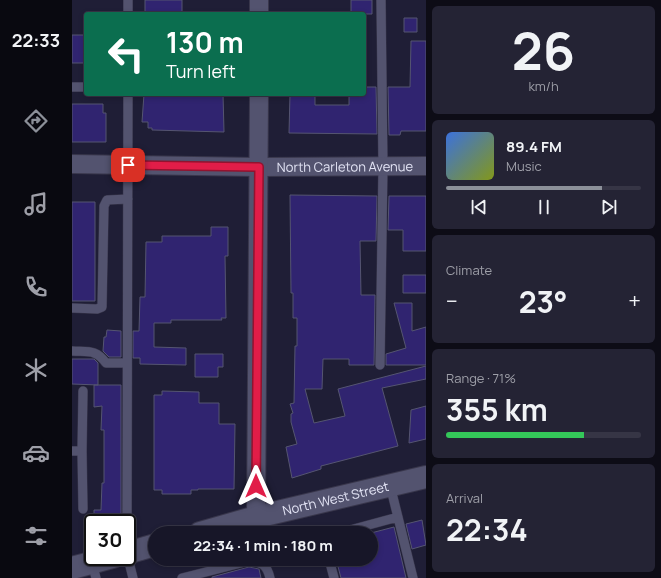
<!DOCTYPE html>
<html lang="en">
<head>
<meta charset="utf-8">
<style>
  :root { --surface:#171628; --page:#242334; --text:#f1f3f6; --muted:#9e9fa8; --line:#363545; --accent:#8c9099 }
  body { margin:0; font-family:Manrope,sans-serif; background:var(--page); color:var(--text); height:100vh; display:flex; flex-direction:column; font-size:15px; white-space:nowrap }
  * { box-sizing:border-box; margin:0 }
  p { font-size:13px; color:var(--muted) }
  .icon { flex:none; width:22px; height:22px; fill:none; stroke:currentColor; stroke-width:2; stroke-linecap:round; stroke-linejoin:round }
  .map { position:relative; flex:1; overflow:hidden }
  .drawer { display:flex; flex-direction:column; gap:6px; padding:6px; background:#0d0c16; width:235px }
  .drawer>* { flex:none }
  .hud { position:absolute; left:12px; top:12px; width:282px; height:84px; border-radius:4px; box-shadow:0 2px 6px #0003,0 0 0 1px var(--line); background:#0b6e4f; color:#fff; overflow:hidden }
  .speed { position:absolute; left:12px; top:514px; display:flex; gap:8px; font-size:20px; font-weight:700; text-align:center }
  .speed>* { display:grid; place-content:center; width:52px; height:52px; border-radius:50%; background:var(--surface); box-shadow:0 2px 6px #0003,0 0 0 1px var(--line); line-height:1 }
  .speed .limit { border:2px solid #111; border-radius:6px; background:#fff; color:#111 }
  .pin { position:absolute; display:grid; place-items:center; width:34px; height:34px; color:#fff; margin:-17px; border-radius:8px; box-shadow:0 2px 6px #0006 }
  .me { position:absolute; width:44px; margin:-22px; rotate:0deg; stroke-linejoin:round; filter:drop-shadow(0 0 3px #0008) }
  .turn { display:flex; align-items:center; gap:14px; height:84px; padding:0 16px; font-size:18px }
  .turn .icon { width:52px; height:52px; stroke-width:2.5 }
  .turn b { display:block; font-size:28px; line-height:34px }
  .big { font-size:30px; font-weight:700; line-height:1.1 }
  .drawer .widget { flex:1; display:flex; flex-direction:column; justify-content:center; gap:6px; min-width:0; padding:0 14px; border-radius:6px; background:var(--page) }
  .drawer .dial { align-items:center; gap:0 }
  .dial b { font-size:52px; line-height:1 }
  .song { display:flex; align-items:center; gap:12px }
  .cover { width:48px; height:48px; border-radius:6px; background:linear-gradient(135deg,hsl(220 70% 55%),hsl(70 70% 35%)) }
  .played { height:4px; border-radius:2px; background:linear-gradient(90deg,var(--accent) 80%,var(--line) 80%) }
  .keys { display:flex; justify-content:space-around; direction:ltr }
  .heat { display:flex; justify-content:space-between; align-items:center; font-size:22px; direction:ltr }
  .charge { height:6px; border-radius:3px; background:linear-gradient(90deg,#34c759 71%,var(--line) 0) }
  .trip { position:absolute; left:76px; top:526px; width:230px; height:40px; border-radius:20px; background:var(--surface); box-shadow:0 2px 6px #0003,0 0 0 1px var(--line); font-weight:700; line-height:40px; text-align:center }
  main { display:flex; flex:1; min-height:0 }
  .dock { display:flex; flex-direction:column; width:72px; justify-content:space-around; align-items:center; background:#090910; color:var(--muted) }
  .dock .icon { width:28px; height:28px }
  .dock .on { color:var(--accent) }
  .dock b { font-size:18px; color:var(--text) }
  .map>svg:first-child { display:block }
  .building { fill:#302470; stroke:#555571 }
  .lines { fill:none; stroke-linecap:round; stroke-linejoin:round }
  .service-casing { stroke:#39374c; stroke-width:10 }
  .minor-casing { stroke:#39374c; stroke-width:20 }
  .tertiary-casing { stroke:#39374c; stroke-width:24 }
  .service { stroke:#53536f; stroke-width:9 }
  .minor { stroke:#53536f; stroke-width:18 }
  .tertiary { stroke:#53536f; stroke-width:22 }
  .route-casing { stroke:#92132f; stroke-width:10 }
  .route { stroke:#e11d48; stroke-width:7 }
  .labels { text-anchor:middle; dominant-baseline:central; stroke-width:4; stroke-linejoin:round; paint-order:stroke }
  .street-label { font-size:13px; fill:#e2e3f4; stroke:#16142c }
</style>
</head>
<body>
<main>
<nav class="dock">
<b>22:33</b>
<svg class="icon on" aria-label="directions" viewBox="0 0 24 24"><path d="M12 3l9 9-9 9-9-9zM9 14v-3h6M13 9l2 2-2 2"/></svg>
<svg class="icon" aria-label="music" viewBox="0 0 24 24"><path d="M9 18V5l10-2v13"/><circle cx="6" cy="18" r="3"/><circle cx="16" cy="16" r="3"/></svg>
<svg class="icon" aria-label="phone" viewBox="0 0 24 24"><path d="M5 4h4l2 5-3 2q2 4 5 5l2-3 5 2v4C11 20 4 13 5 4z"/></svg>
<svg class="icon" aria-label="climate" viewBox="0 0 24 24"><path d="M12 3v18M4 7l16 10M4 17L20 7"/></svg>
<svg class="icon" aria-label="car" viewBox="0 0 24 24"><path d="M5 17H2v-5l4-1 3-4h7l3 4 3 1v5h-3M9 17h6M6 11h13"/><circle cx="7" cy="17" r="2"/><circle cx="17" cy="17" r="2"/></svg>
<svg class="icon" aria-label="filters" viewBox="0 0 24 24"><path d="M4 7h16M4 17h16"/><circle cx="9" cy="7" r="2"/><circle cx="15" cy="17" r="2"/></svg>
</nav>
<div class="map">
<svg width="354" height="578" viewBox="0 0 354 578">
  <rect width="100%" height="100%" fill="#1f1e36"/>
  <path class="building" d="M73,0H110V14H73Z
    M279,0H300V14H279Z
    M332,18H345V32H332Z
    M0,35H14V63H0Z
    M339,41H354V131H329L328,135H317L316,87H338Z
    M292,87H304L305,134L217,133L218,94H243V105H277V94H292Z
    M72,94H151L152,132L80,130V128H76V122H70Z
    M0,104H31V113H34V142H0Z
    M218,195L305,196L304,241H288L289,295H303L302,365H277V359H251L250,389H233L242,423L273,416L266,389L354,366V379L310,388L326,446L249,466V469L220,478L214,447L225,444L219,422V414L221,413L218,404L222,403L223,346H225V318H221V293H219Z
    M317,196H354V251H331V230H316Z
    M0,202H23V301H0Z
    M139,227H156V256H153L154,318H149L150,320H99V323H82V347L114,348V365L68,364V358H61V331H67L68,297H73L74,242H90V236H139Z
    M331,275H354V293H331Z
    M322,303H340V331L354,327V365H314V354L334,348Z
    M35,330L49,331V357H37L31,351L32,337H34Z
    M123,354H151V367H146V377H123Z
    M0,359H22L26,363V385L0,384Z
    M22,385H49V523H22V510H29L30,483H32V430H29L30,406L22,407Z
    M90,391L127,392V403H147V424H163L162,489H126V490H119V494H90V490H82V395H90Z
    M354,406V439L337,443L339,410Z
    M350,520L354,545L340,549L334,524Z
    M322,527L334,578H269L264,559H299V533Z
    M177,567L187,569L189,578H140V577Z"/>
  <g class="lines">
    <defs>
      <path id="service" d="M56,14V0
        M0,87H14
        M0,308L25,309L30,307L32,206L35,200L56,199
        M0,351C16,352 24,349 34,363H55
        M308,365L311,166L309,0
        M0,451H10L11,509
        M10,451L11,391
        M318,485L341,578
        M55,523L56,94
        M267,533L326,517
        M55,554L61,578
        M257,559L262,578
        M20,563L24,578
        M110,578L177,561C190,562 195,565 198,578"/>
      <g id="minor">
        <path d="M187,14V0"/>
        <path id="s1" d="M0,164L187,167L354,166"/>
        <path d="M184,517L187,94"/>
      </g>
      <g id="tertiary">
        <path id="s2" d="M128,533L184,517L354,477"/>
        <path d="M55,553L83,545"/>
        <path d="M0,568L41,557"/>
      </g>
    </defs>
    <use href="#service" class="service-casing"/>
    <use href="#minor" class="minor-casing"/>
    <use href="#tertiary" class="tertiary-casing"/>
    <use href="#service" class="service"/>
    <use href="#minor" class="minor"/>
    <use href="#tertiary" class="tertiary"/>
  </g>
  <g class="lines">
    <defs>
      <path id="route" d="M56,165L187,167L184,486"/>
    </defs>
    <use href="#route" class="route-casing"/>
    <use href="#route" class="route"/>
  </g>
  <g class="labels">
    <g class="street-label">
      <text stroke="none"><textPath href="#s1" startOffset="273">North Carleton Avenue</textPath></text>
      <text stroke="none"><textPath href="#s2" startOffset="140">North West Street</textPath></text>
    </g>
  </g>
</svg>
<div class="speed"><div class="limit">30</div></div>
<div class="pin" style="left:56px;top:165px;background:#d93025"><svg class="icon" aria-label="arrive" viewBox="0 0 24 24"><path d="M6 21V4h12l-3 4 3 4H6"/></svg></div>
<svg class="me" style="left:184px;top:486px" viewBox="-20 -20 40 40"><path d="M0-17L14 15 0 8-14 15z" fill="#e11d48" stroke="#fff" stroke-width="4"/></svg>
<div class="trip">22:34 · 1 min · 180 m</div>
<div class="hud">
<div class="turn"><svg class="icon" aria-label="left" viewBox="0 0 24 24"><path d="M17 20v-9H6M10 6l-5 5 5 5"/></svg><div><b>130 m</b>Turn left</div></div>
</div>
</div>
<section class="drawer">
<div class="widget dial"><b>26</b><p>km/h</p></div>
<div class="widget">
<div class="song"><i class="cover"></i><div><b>89.4 FM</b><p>Music</p></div></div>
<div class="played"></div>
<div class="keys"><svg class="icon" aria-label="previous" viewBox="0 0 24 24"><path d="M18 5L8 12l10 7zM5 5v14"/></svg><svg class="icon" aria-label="pause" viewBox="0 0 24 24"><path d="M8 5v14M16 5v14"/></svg><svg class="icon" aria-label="next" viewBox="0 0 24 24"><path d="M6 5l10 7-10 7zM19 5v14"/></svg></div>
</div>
<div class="widget"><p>Climate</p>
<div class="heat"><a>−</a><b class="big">23°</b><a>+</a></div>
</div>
<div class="widget"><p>Range · 71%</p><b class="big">355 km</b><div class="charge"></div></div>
<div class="widget"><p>Arrival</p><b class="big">22:34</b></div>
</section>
</main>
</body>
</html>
